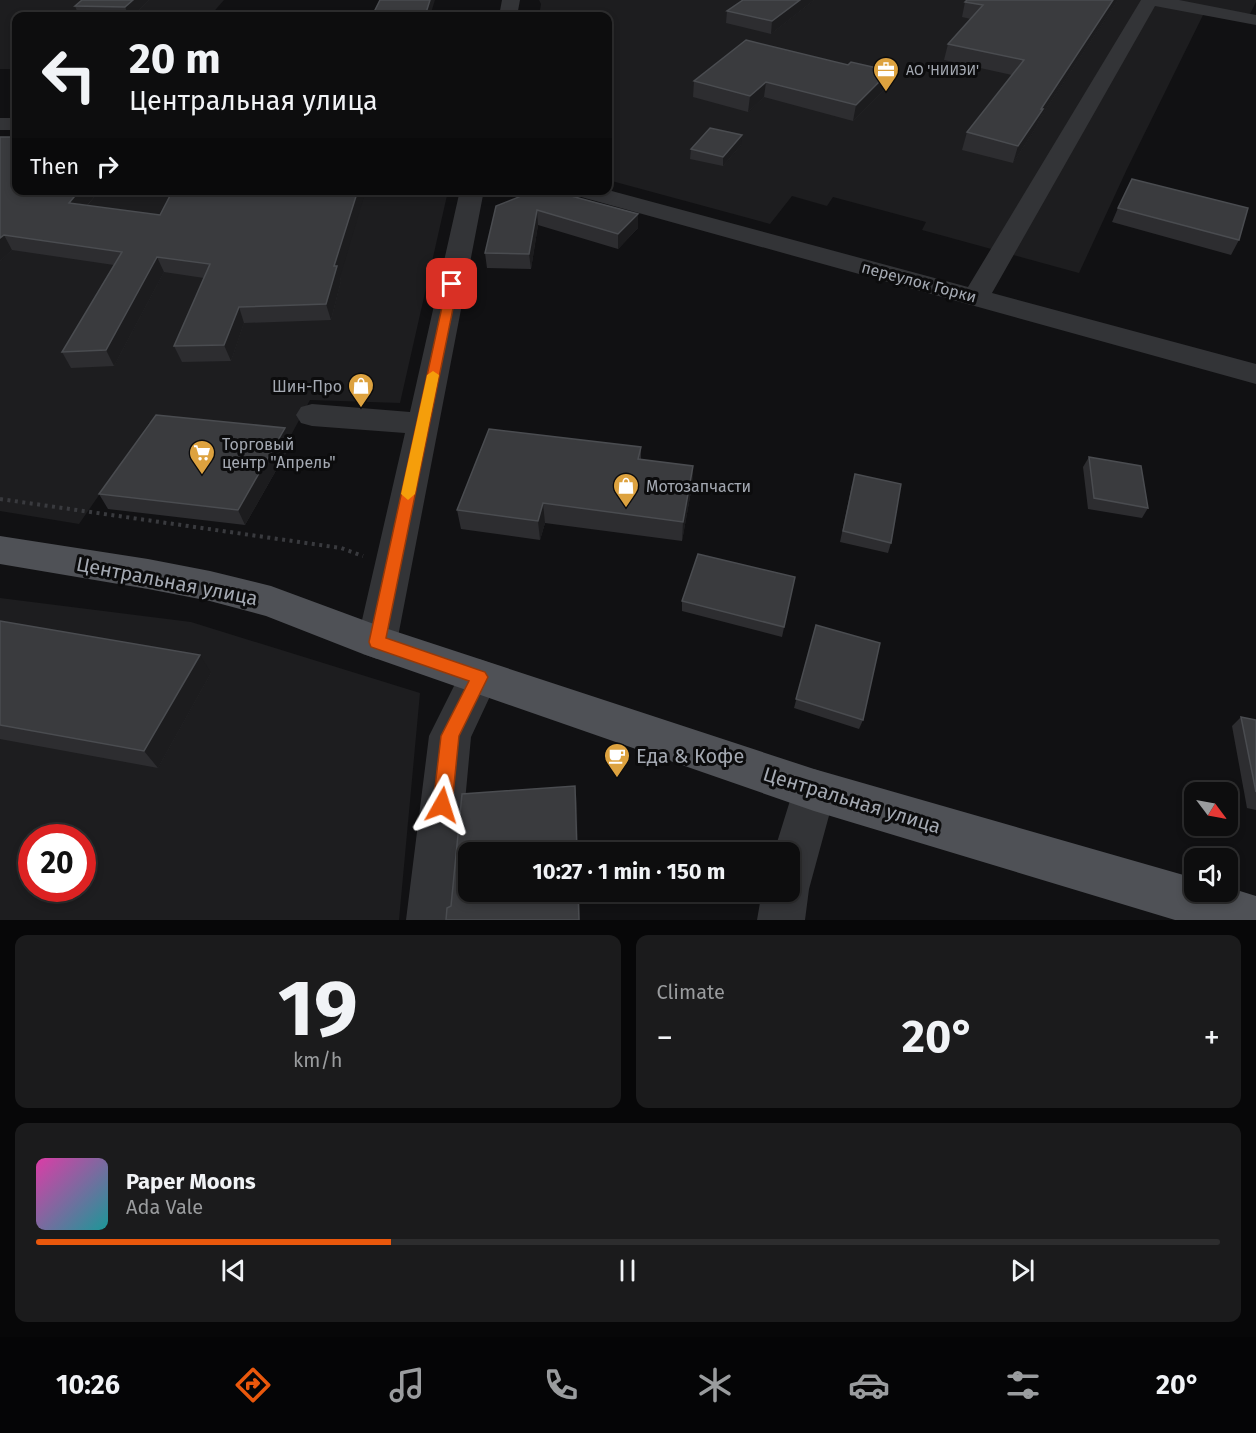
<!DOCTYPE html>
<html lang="en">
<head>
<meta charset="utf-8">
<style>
  :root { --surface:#0d0d0e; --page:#1b1b1c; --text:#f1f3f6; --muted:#9a9c9e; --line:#2d2d2e; --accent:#ea580c }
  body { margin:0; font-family:"Fira Sans",sans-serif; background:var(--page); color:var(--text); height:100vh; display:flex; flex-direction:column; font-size:22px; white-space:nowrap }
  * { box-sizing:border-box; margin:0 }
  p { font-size:20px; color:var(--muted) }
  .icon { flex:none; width:33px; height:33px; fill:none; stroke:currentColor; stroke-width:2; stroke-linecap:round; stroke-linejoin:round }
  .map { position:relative; height:920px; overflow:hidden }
  .side { display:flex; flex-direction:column; gap:15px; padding:15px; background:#070708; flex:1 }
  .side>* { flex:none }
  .top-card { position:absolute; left:12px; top:12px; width:600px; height:183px; border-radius:12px; box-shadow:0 3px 9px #0003,0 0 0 2px var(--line); background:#0d0d0e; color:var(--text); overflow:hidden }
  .needle { width:39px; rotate:122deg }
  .controls { position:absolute; left:1184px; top:782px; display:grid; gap:12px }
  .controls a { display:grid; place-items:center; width:54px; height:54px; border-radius:12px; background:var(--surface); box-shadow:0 3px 9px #0003,0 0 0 2px var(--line); font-size:30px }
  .speed { position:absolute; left:18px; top:824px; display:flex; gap:12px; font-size:30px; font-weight:700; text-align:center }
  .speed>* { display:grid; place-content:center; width:78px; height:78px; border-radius:50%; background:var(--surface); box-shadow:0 3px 9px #0003,0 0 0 2px var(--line); line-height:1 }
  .speed .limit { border:9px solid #d22; background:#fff; color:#111 }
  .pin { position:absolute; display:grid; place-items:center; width:51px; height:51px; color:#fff; margin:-26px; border-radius:12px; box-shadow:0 3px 9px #0006 }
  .me { position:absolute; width:66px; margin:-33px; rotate:6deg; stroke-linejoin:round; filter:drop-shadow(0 0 4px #0008) }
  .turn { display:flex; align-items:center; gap:21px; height:126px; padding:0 18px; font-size:27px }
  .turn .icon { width:78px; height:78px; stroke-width:2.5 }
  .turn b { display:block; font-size:42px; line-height:51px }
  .then { display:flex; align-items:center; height:57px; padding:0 18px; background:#0003; gap:12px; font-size:22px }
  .big { font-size:45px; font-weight:700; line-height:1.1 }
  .side .tile { flex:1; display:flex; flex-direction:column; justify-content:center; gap:9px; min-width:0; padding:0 21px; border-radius:12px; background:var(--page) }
  .side .dial { align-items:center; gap:0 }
  .dial b { font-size:78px; line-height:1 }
  .song { display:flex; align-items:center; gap:18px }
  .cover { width:72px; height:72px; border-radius:9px; background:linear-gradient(135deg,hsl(320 70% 55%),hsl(180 70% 35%)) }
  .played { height:6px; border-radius:3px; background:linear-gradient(90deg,var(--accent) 30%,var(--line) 30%) }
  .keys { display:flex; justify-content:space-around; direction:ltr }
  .heat { display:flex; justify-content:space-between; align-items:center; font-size:33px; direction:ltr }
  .side .tiles { flex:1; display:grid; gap:15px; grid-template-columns:1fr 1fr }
  .tile:last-child { grid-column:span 2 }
  .trip { position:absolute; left:458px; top:842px; width:342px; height:60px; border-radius:12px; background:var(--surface); box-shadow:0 3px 9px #0003,0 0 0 2px var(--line); font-weight:700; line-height:60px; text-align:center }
  .tab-bar { display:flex; height:96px; justify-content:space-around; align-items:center; background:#050506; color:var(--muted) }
  .tab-bar .icon { width:42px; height:42px }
  .tab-bar .current { color:var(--accent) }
  .tab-bar b { font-size:27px; color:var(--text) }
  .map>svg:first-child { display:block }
  .built { fill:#1d1d1f; fill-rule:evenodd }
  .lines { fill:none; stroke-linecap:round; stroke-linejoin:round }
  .path { stroke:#393a3e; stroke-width:4; stroke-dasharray:3 4.5; stroke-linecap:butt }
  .minor { fill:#333437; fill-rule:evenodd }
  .major { fill:#4f5156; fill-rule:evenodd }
  .wall { fill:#2d2d30 }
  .shaded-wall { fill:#1c1c1e }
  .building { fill:#3a3b3e; stroke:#4a4c50; stroke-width:1.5 }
  .route { fill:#ea580c; stroke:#983908; stroke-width:1.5 }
  .slow { fill:#f59e0b }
  .labels { text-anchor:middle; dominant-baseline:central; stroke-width:6; stroke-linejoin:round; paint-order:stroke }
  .far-poi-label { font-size:14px; fill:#a4a9b2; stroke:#0c0c0d; text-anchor:start }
  .street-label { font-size:16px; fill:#a4a9b2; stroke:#0c0c0d }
  .poi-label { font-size:16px; fill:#a4a9b2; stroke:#0c0c0d; text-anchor:start }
  .near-street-label { font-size:20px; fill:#a4a9b2; stroke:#0c0c0d }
  .near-poi-label { font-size:20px; fill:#a4a9b2; stroke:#0c0c0d; text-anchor:start }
</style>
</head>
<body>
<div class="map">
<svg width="1256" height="920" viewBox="0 0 1256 920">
  <rect width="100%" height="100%" fill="#111113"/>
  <path class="built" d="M0,0H224L210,16H16V69H0Z
    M539,0H1256V2L1250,14L1207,7L1127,169L1079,273L922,230L926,222L833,197L827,206L792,196L770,224L608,180V16H539L541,4Z
    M0,146L16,190L448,191L400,403L310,400L290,437L149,423L79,524L0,511Z
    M0,598L191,622L420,693L399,920H0ZM32,837H82V888H32Z"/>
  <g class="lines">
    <path class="path" d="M0,499L341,548L363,556"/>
    <path class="minor" d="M502,0H520L517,16H499Z
      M1141,0H1179L1256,15V25L1155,6L992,293L1256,364V384L574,195L570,190H608L968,287Z
      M0,118H16V130H0Z
      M460,190H484L397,642L391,654L377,659L363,654L357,642L405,433L312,426L301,423L296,415L301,407L312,404L410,412Z
      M479,659L493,664L499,677L471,737L454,920H406L429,736L465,664Z
      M814,769L830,775L836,790L809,889L805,920H757L762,891H789V852H774L798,775Z"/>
    <path class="major" d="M0,536L148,559L210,571L271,586L382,627L814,769L1194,878V891H1227V887L1256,896V920H1175L814,811L363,654L266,616L210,601L148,589L0,564Z"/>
  </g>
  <path class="wall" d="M82,0H149L133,16H79L75,6Z
    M743,0H814L771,34L726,23L727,11Z
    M1118,0L1040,118L1037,126L1013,163L962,150L967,132L1012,75L944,60L948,44L971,19L962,17L965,2Z
    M746,40L887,87L853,121L764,97L748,112L693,97L694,81Z
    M0,137L16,190H100L87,206L340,277L341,281L331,320L244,323L231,361L182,362L174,346L204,278L164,272L114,366L71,368L62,352L114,265L12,250L0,261Z
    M741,145L723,166L690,159L691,149Z
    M519,197L638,228L618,249L538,225L531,269L487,268L485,253Z
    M1118,208L1239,240L1231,255L1112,222Z
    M285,428L291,444L245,525L108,509L99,494Z
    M641,447V460L693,466L692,486L682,541L545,523L540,540L461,529L457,510Z
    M1089,457L1148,508L1142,518L1088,509L1083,467Z
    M852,485L891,543L888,553L840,542Z
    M795,577L782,637L682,611V601Z
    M0,621L211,673L158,768L0,739Z
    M816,625L863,720L859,729L794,708Z
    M1241,717L1256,720V810L1247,808L1232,726Z"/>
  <path class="shaded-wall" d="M133,0H149L133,16H129L125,7Z
    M430,0H435L430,16H425Z
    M800,0H814L771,34L772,21Z
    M1113,0H1118L1040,118L1037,126L1013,163L1018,146L1041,109Z
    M890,71L887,87L853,121L856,105Z
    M766,82L764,97L748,112L750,96Z
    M742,135L741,145L723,166V157Z
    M80,190H100L76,218L69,203Z
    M358,190H366L340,277L341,281L331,320L326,304L334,266Z
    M537,210L538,225L531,269L529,254Z
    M638,214V228L618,249V234Z
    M4,235L12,250L0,261V238Z
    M157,257L164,272L114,366L106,350Z
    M239,307L244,323L231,361L224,345Z
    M285,428L291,444L245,525L238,510Z
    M693,466L692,486L682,541L683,522Z
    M543,503L545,523L540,540L538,521Z
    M200,655L211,673L158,768L144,751Z
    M575,786L577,803L578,852H577Z
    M578,891H580V920H579Z"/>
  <path class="building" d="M82,0H133L125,7L75,6Z
    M380,0H430L425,16H372Z
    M743,0H800L772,21L727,11Z
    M967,0H1113L1041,109H1043L1018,146L967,132L1024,60L948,44L983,5L965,2Z
    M746,40L848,65L851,62L890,71L856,105L766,82L750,96L694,81Z
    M710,128L742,135L723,157L691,149Z
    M0,137H16V190H80L69,203L160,215L173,190H358L334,266H337L326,304L239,307L224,345L174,346L210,264L157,257L106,350L62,352L122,252L4,235L0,238Z
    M1132,179L1248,208L1239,240L1118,208Z
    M521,190H549L638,214L618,234L537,210L529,254L485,253L496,206L519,197Z
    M156,415L285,428L238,510L99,494Z
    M489,429L641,447L638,459L693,466L683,522L543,503L538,521L457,510Z
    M1089,457L1141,466L1148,508L1094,498Z
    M855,474L901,484L891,543L843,531Z
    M698,554L795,577L784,627L682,601Z
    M0,621L200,655L144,751L0,725Z
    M816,625L880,643L863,720L796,699Z
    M1241,717L1256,720V792Z
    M575,786L577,852H468V891H578L579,920H446L447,908L451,906L462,794Z"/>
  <path class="route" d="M452,281L458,284L386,638L485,672L488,677L459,736L452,805L449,811L442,814L436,811L433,805L441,736L469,681L371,647L369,642L447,284Z"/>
  <path class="slow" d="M433,371L439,375L415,494L408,500L401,494L427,375Z"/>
  <defs>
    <symbol id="office-pin" viewBox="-11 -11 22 30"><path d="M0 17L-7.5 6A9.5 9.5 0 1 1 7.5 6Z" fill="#dda23f" stroke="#0c0c0d"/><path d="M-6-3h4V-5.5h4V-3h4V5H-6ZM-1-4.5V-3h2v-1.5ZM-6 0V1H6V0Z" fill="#fff"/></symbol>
    <symbol id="shop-pin" viewBox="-11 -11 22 30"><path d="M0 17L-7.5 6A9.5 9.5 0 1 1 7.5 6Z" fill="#dda23f" stroke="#0c0c0d"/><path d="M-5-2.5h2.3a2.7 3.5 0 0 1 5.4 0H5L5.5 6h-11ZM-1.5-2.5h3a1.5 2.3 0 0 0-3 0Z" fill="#fff"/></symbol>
    <symbol id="supermarket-pin" viewBox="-11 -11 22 30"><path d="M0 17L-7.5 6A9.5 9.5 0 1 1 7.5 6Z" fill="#dda23f" stroke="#0c0c0d"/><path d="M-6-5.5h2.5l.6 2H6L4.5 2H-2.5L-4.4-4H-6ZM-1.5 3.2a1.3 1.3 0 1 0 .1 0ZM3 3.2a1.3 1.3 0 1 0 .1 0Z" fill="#fff"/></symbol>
    <symbol id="cafe-pin" viewBox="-11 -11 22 30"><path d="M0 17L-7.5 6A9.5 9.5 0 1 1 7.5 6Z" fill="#dda23f" stroke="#0c0c0d"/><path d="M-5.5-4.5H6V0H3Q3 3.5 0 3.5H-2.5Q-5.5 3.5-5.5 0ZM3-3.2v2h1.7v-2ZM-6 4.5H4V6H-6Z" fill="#fff"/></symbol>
  </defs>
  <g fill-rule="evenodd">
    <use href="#office-pin" x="871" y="55" width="30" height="40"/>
    <use href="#shop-pin" x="346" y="371" width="30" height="40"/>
    <use href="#supermarket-pin" x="187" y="438" width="30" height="40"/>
    <use href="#shop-pin" x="611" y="471" width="30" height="40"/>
    <use href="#cafe-pin" x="602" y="741" width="30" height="40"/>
  </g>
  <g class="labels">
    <g class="far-poi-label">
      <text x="906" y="70">АО 'НИИЭИ'</text>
    </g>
    <g class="street-label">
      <text transform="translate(919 282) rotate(15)">переулок Горки</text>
    </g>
    <g class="poi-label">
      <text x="342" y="386" text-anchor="end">Шин-Про</text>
      <text x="222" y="444">Торговый<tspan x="222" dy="18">центр "Апрель"</tspan></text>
      <text x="646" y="486">Мотозапчасти</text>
    </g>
    <g class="near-street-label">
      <text transform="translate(167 581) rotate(11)">Центральная улица</text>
      <text transform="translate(852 800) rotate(17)">Центральная улица</text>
    </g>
    <g class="near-poi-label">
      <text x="636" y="756">Еда &amp; Кофе</text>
    </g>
  </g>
</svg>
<div class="controls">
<a><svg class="needle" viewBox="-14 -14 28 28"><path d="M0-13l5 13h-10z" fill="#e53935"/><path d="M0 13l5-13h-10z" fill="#9a9c9e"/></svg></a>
<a><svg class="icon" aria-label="sound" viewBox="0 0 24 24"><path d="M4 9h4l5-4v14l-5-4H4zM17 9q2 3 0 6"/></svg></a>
</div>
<div class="speed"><div class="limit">20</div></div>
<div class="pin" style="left:452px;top:284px;background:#d93025"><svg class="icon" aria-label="arrive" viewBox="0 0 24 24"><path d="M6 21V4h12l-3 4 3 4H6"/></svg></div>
<svg class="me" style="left:442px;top:805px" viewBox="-20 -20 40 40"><path d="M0-17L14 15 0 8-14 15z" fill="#ea580c" stroke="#fff" stroke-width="4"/></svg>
<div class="trip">10:27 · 1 min · 150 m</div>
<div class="top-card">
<div class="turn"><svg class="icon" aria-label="left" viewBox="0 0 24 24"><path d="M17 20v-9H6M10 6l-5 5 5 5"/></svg><div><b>20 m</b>Центральная улица</div></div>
<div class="then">Then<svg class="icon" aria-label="right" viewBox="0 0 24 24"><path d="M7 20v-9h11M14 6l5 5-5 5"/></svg></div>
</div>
</div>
<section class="side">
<div class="tiles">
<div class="tile dial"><b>19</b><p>km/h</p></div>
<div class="tile"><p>Climate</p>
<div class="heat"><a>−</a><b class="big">20°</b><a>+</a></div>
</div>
<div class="tile">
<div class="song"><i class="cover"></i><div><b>Paper Moons</b><p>Ada Vale</p></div></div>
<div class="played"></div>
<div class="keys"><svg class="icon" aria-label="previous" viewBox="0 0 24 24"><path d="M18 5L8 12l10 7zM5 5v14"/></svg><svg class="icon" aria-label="pause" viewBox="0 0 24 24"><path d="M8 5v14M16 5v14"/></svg><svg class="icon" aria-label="next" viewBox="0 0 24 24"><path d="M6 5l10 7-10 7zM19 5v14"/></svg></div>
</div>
</div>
</section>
<nav class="tab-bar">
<b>10:26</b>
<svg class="icon current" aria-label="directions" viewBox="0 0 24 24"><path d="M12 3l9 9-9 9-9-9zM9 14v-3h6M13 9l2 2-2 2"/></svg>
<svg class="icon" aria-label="music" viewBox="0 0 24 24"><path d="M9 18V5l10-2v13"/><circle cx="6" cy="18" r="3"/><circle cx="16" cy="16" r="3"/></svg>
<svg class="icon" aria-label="phone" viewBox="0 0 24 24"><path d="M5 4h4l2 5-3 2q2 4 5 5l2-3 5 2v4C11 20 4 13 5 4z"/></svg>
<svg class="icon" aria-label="climate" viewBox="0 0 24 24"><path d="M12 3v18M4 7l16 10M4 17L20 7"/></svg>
<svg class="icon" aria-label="car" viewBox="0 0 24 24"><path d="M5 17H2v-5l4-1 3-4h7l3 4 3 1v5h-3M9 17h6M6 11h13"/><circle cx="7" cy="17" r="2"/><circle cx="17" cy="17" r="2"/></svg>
<svg class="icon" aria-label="filters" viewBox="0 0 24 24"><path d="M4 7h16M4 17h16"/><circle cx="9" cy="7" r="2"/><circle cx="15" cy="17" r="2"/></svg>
<b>20°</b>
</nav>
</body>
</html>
